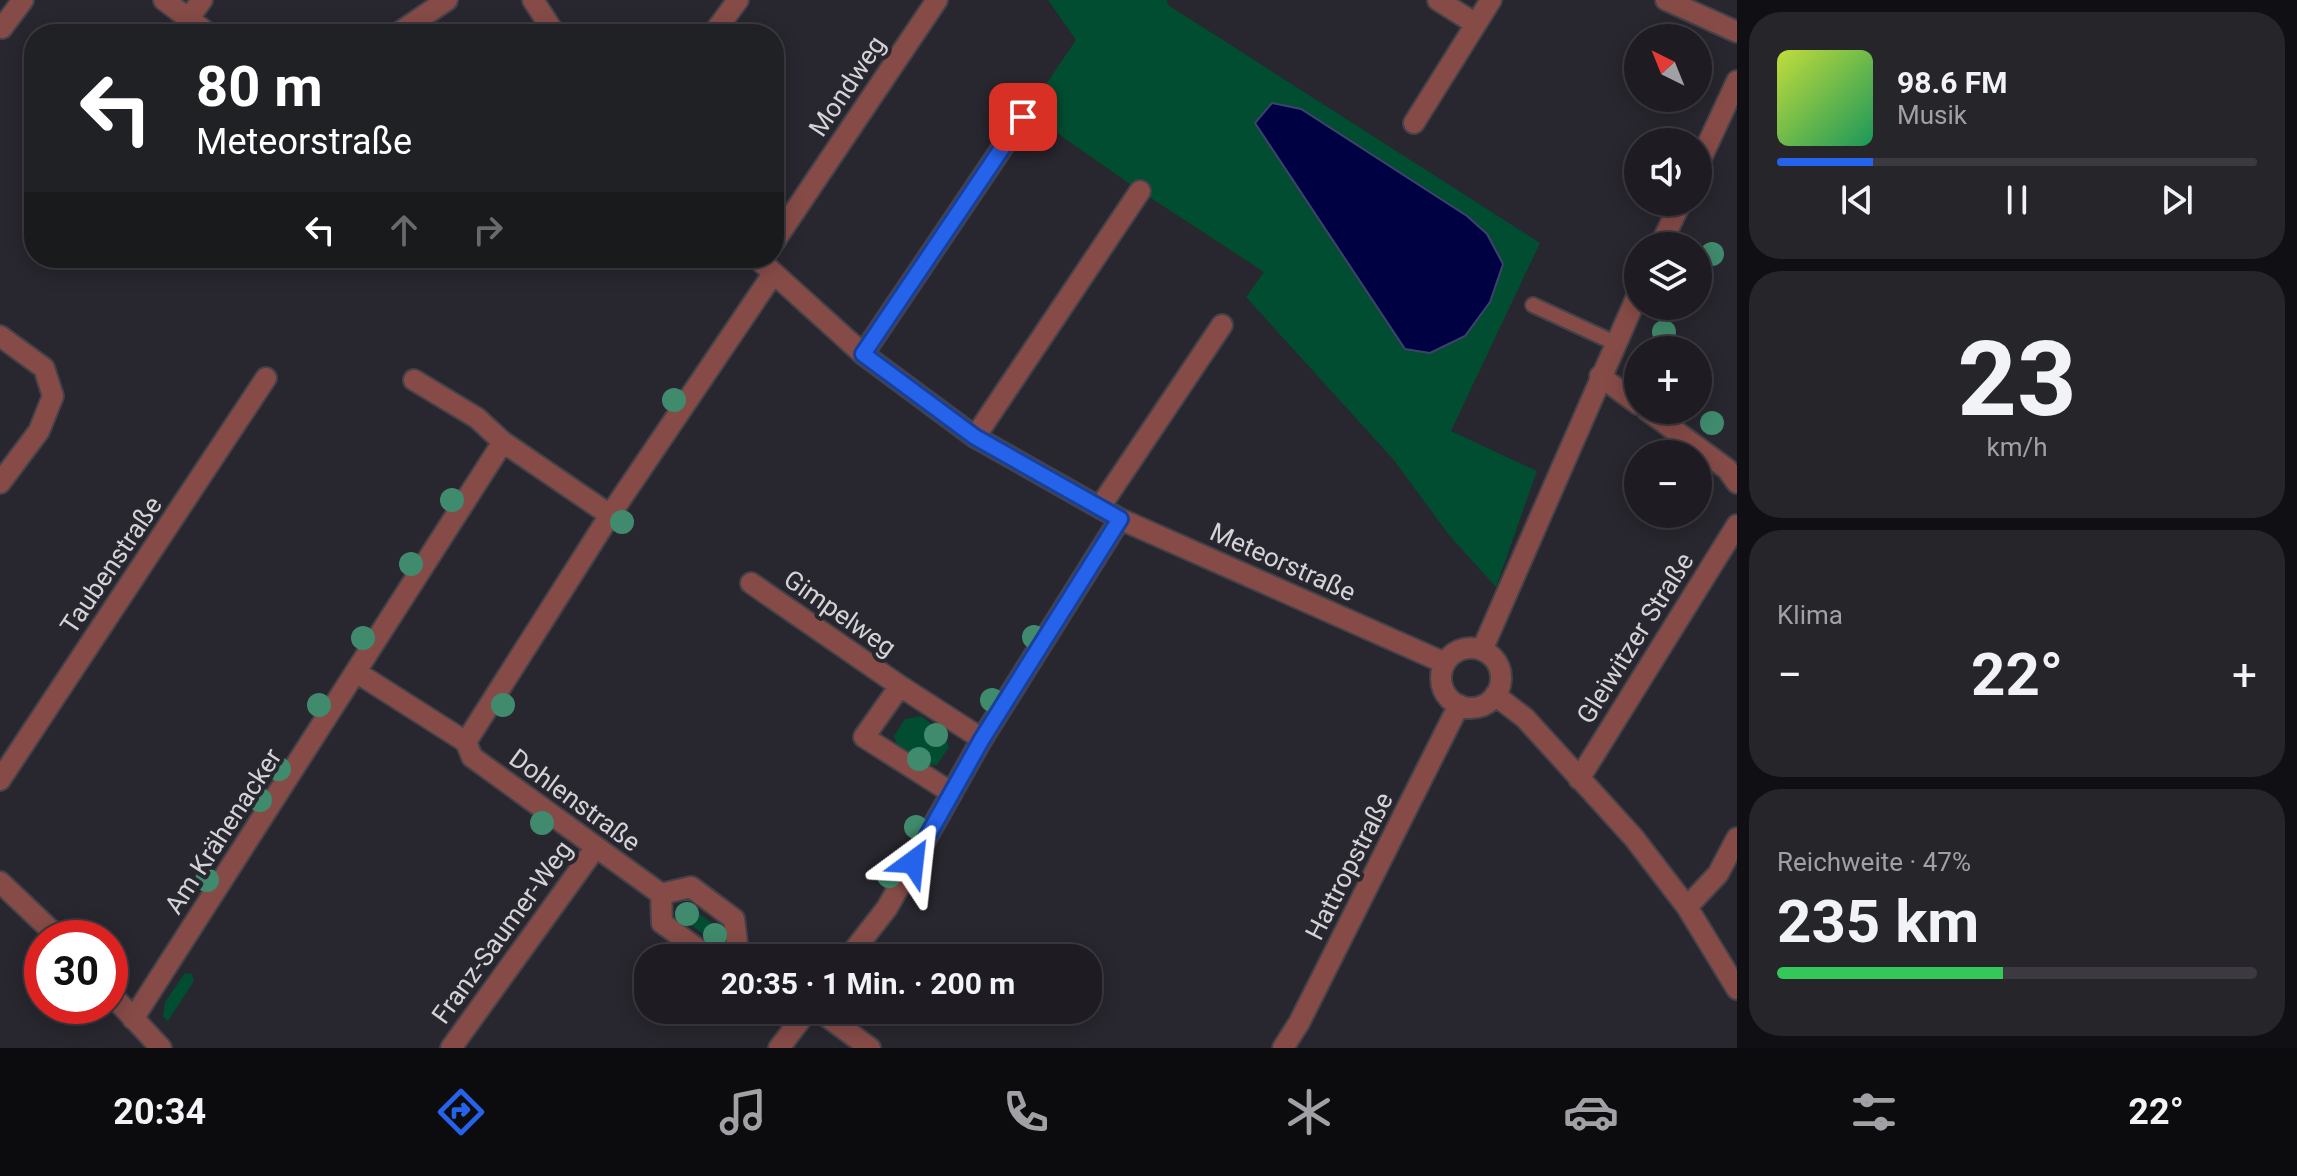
<!DOCTYPE html>
<html lang="de">
<head>
<meta charset="utf-8">
<style>
  :root { --surface:#1e1c22; --page:#26252a; --text:#f1f3f6; --muted:#a1a1a5; --line:#3c3a40; --accent:#2563eb }
  body { margin:0; font-family:Roboto,sans-serif; background:var(--page); color:var(--text); height:100vh; display:flex; flex-direction:column; font-size:30px; white-space:nowrap }
  * { box-sizing:border-box; margin:0 }
  p { font-size:26px; color:var(--muted) }
  .icon { flex:none; width:44px; height:44px; fill:none; stroke:currentColor; stroke-width:2; stroke-linecap:round; stroke-linejoin:round }
  .map { position:relative; flex:1; overflow:hidden }
  .side { display:flex; flex-direction:column; gap:12px; padding:12px; background:#100f13; width:560px }
  .side>* { flex:none }
  .banner { position:absolute; left:24px; top:24px; width:760px; height:244px; border-radius:32px; box-shadow:0 4px 20px #0003,0 0 0 2px var(--line); background:#202124; color:#fff; overflow:hidden }
  .needle { width:52px; rotate:317deg }
  .tools { position:absolute; left:1624px; top:24px; display:grid; gap:16px }
  .tools a { display:grid; place-items:center; width:88px; height:88px; border-radius:50%; background:var(--surface); box-shadow:0 4px 20px #0003,0 0 0 2px var(--line); font-size:40px }
  .speed { position:absolute; left:24px; top:920px; display:flex; gap:16px; font-size:40px; font-weight:700; text-align:center }
  .speed>* { display:grid; place-content:center; width:104px; height:104px; border-radius:50%; background:var(--surface); box-shadow:0 4px 20px #0003,0 0 0 2px var(--line); line-height:1 }
  .speed .limit { border:12px solid #d22; background:#fff; color:#111 }
  .pin { position:absolute; display:grid; place-items:center; width:68px; height:68px; color:#fff; margin:-34px; border-radius:16px; box-shadow:0 4px 12px #0006 }
  .me { position:absolute; width:88px; margin:-44px; rotate:30deg; stroke-linejoin:round; filter:drop-shadow(0 0 6px #0008) }
  .turn { display:flex; align-items:center; gap:28px; height:168px; padding:0 40px; font-size:36px }
  .turn .icon { width:104px; height:104px; stroke-width:2.5 }
  .turn b { display:block; font-size:56px; line-height:68px }
  .lanes { display:flex; align-items:center; height:76px; padding:0 40px; background:#0003; justify-content:center; gap:40px; direction:ltr }
  .lanes .off { opacity:.35 }
  .big { font-size:60px; font-weight:700; line-height:1.1 }
  .side .widget { flex:1; display:flex; flex-direction:column; justify-content:center; gap:12px; min-width:0; padding:0 28px; border-radius:32px; background:var(--page) }
  .side .dial { align-items:center; gap:0 }
  .dial b { font-size:104px; line-height:1 }
  .song { display:flex; align-items:center; gap:24px }
  .cover { width:96px; height:96px; border-radius:12px; background:linear-gradient(135deg,hsl(70 70% 55%),hsl(150 70% 35%)) }
  .played { height:8px; border-radius:4px; background:linear-gradient(90deg,var(--accent) 20%,var(--line) 20%) }
  .keys { display:flex; justify-content:space-around; direction:ltr }
  .heat { display:flex; justify-content:space-between; align-items:center; font-size:44px; direction:ltr }
  .charge { height:12px; border-radius:6px; background:linear-gradient(90deg,#34c759 47%,var(--line) 0) }
  .trip { position:absolute; left:634px; top:944px; width:468px; height:80px; border-radius:32px; background:var(--surface); box-shadow:0 4px 20px #0003,0 0 0 2px var(--line); font-weight:700; line-height:80px; text-align:center }
  .tabs { display:flex; height:128px; justify-content:space-around; align-items:center; background:#0c0b0e; color:var(--muted) }
  .tabs .icon { width:56px; height:56px }
  .tabs .on { color:var(--accent) }
  .tabs b { font-size:36px; color:var(--text) }
  main { display:flex; flex:1; min-height:0 }
  .map>svg:first-child { display:block }
  .green { fill:#014d31 }
  .water { fill:#000142; stroke:#40406f; stroke-width:2 }
  .lines { fill:none; stroke-linecap:round; stroke-linejoin:round }
  .service-casing { stroke:#444249; stroke-width:18 }
  .minor-casing { stroke:#444249; stroke-width:24 }
  .service { stroke:#864b47; stroke-width:14 }
  .minor { stroke:#864b47; stroke-width:20 }
  .tree { fill:#408b6d }
  .route-casing { stroke:#184099; stroke-width:20 }
  .route { stroke:#2563eb; stroke-width:14 }
  .labels { text-anchor:middle; dominant-baseline:central; stroke-width:8; stroke-linejoin:round; paint-order:stroke }
  .street-label { font-size:26px; fill:#d4d3d8; stroke:#28262e }
</style>
</head>
<body>
<main>
<div class="map">
<svg width="1737" height="1048" viewBox="0 0 1737 1048">
  <rect width="100%" height="100%" fill="#28262e"/>
  <path class="green" d="M1048,0H1167L1168,5L1540,243L1451,431L1537,471L1496,587L1449,535L1393,459L1246,297L1264,272L1134,187L1027,112L1076,40Z
    M921,716L943,732L949,747L937,765H921L899,750L894,736L905,719Z
    M682,904H686L724,932V941L716,944L678,915L676,912Z
    M185,973L192,974L194,981L168,1021L163,1017L165,1002Z"/>
  <path class="water" d="M1272,103L1301,109L1467,216L1487,234L1503,264L1490,302L1465,336L1430,353L1405,349L1255,123Z"/>
  <g class="lines">
    <defs>
      <path id="service" d="M1533,305L1615,343"/>
      <path id="minor" d="M164,0L209,34
        M533,0L555,34
        M1438,0L1476,24L1491,0
        M1666,0L1737,32
        M189,18L202,0
        M2,28L23,0
        M397,34L447,0
        M713,34L738,0
        M1414,123L1476,24
        M1698,165L1737,81
        M774,242L937,0
        M1660,246L1681,202
        M757,258L863,354L975,437L1120,519L1445,663
        M0,336L44,368L53,396L39,431L0,483
        M863,354L1023,117
        M1600,376L1638,404
        M414,380L477,418L503,442L610,515
        M1647,410L1727,469L1737,483
        M975,437L1140,191
        M1100,507L1222,325
        M751,583L900,686L982,739
        M1441 678a30 30 0 1 1 60 0a30 30 0 1 1-60 0Z
        M1482,650L1638,294
        M356,672L466,742
        M900,686L864,737L952,793
        M1495,695L1525,718L1634,838L1687,907L1737,989
        M466,742L610,515L773,274
        M466,742L472,757L661,894L691,887L734,919L738,951L748,958
        M1579,779L1737,525
        M0,780L266,378
        M0,882L59,938
        M661,894L662,923L706,955L738,951
        M1687,907L1718,874L1737,838
        M848,958L887,908L982,739L1120,519
        M110,993L161,1048
        M818,1010L870,1048
        M133,1019L503,442
        M451,1048L596,847
        M779,1048L808,1010
        M1283,1048L1299,1023L1459,705"/>
    </defs>
    <use href="#service" class="service-casing"/>
    <use href="#minor" class="minor-casing"/>
    <use href="#service" class="service"/>
    <use href="#minor" class="minor"/>
  </g>
  <g class="tree">
    <circle cx="1712" cy="254" r="12"/>
    <circle cx="1664" cy="332" r="12"/>
    <circle cx="674" cy="400" r="12"/>
    <circle cx="1712" cy="423" r="12"/>
    <circle cx="452" cy="500" r="12"/>
    <circle cx="622" cy="522" r="12"/>
    <circle cx="411" cy="564" r="12"/>
    <circle cx="1034" cy="637" r="12"/>
    <circle cx="363" cy="638" r="12"/>
    <circle cx="992" cy="700" r="12"/>
    <circle cx="319" cy="705" r="12"/>
    <circle cx="503" cy="705" r="12"/>
    <circle cx="936" cy="735" r="12"/>
    <circle cx="919" cy="759" r="12"/>
    <circle cx="279" cy="769" r="12"/>
    <circle cx="260" cy="800" r="12"/>
    <circle cx="542" cy="823" r="12"/>
    <circle cx="916" cy="827" r="12"/>
    <circle cx="889" cy="876" r="12"/>
    <circle cx="207" cy="880" r="12"/>
    <circle cx="687" cy="914" r="12"/>
    <circle cx="715" cy="935" r="12"/>
  </g>
  <g class="lines">
    <defs>
      <path id="route" d="M913,862L982,739L1120,519L975,437L863,354L1023,117"/>
    </defs>
    <use href="#route" class="route-casing"/>
    <use href="#route" class="route"/>
  </g>
  <g class="labels">
    <g class="street-label">
      <text transform="translate(847 86) rotate(-56)">Mondweg</text>
      <text transform="translate(1283 562) rotate(24)">Meteorstraße</text>
      <text transform="translate(111 565) rotate(-56)">Taubenstraße</text>
      <text transform="translate(840 613) rotate(35)">Gimpelweg</text>
      <text transform="translate(1635 638) rotate(-58)">Gleiwitzer Straße</text>
      <text transform="translate(575 800) rotate(36)">Dohlenstraße</text>
      <text transform="translate(223 831) rotate(-57)">Am Krähenacker</text>
      <text transform="translate(1349 866) rotate(-63)">Hattropstraße</text>
      <text transform="translate(502 932) rotate(-54)">Franz-Saumer-Weg</text>
    </g>
  </g>
</svg>
<div class="tools">
<a><svg class="needle" viewBox="-14 -14 28 28"><path d="M0-13l5 13h-10z" fill="#e53935"/><path d="M0 13l5-13h-10z" fill="#a1a1a5"/></svg></a>
<a><svg class="icon" aria-label="sound" viewBox="0 0 24 24"><path d="M4 9h4l5-4v14l-5-4H4zM17 9q2 3 0 6"/></svg></a>
<a><svg class="icon" aria-label="layers" viewBox="0 0 24 24"><path d="M12 4l9 5-9 5-9-5zM3 14l9 5 9-5"/></svg></a>
<a>+</a>
<a>−</a>
</div>
<div class="speed"><div class="limit">30</div></div>
<div class="pin" style="left:1023px;top:117px;background:#d93025"><svg class="icon" aria-label="arrive" viewBox="0 0 24 24"><path d="M6 21V4h12l-3 4 3 4H6"/></svg></div>
<svg class="me" style="left:913px;top:862px" viewBox="-20 -20 40 40"><path d="M0-17L14 15 0 8-14 15z" fill="#2563eb" stroke="#fff" stroke-width="4"/></svg>
<div class="trip">20:35 · 1 Min. · 200 m</div>
<div class="banner">
<div class="turn"><svg class="icon" aria-label="left" viewBox="0 0 24 24"><path d="M17 20v-9H6M10 6l-5 5 5 5"/></svg><div><b>80 m</b>Meteorstraße</div></div>
<div class="lanes"><svg class="icon" aria-label="left" viewBox="0 0 24 24"><path d="M17 20v-9H6M10 6l-5 5 5 5"/></svg><svg class="icon off" aria-label="ahead" viewBox="0 0 24 24"><path d="M12 20V5M6 11l6-6 6 6"/></svg><svg class="icon off" aria-label="right" viewBox="0 0 24 24"><path d="M7 20v-9h11M14 6l5 5-5 5"/></svg></div>
</div>
</div>
<section class="side">
<div class="widget">
<div class="song"><i class="cover"></i><div><b>98.6 FM</b><p>Musik</p></div></div>
<div class="played"></div>
<div class="keys"><svg class="icon" aria-label="previous" viewBox="0 0 24 24"><path d="M18 5L8 12l10 7zM5 5v14"/></svg><svg class="icon" aria-label="pause" viewBox="0 0 24 24"><path d="M8 5v14M16 5v14"/></svg><svg class="icon" aria-label="next" viewBox="0 0 24 24"><path d="M6 5l10 7-10 7zM19 5v14"/></svg></div>
</div>
<div class="widget dial"><b>23</b><p>km/h</p></div>
<div class="widget"><p>Klima</p>
<div class="heat"><a>−</a><b class="big">22°</b><a>+</a></div>
</div>
<div class="widget"><p>Reichweite · 47%</p><b class="big">235 km</b><div class="charge"></div></div>
</section>
</main>
<nav class="tabs">
<b>20:34</b>
<svg class="icon on" aria-label="directions" viewBox="0 0 24 24"><path d="M12 3l9 9-9 9-9-9zM9 14v-3h6M13 9l2 2-2 2"/></svg>
<svg class="icon" aria-label="music" viewBox="0 0 24 24"><path d="M9 18V5l10-2v13"/><circle cx="6" cy="18" r="3"/><circle cx="16" cy="16" r="3"/></svg>
<svg class="icon" aria-label="phone" viewBox="0 0 24 24"><path d="M5 4h4l2 5-3 2q2 4 5 5l2-3 5 2v4C11 20 4 13 5 4z"/></svg>
<svg class="icon" aria-label="climate" viewBox="0 0 24 24"><path d="M12 3v18M4 7l16 10M4 17L20 7"/></svg>
<svg class="icon" aria-label="car" viewBox="0 0 24 24"><path d="M5 17H2v-5l4-1 3-4h7l3 4 3 1v5h-3M9 17h6M6 11h13"/><circle cx="7" cy="17" r="2"/><circle cx="17" cy="17" r="2"/></svg>
<svg class="icon" aria-label="filters" viewBox="0 0 24 24"><path d="M4 7h16M4 17h16"/><circle cx="9" cy="7" r="2"/><circle cx="15" cy="17" r="2"/></svg>
<b>22°</b>
</nav>
</body>
</html>
